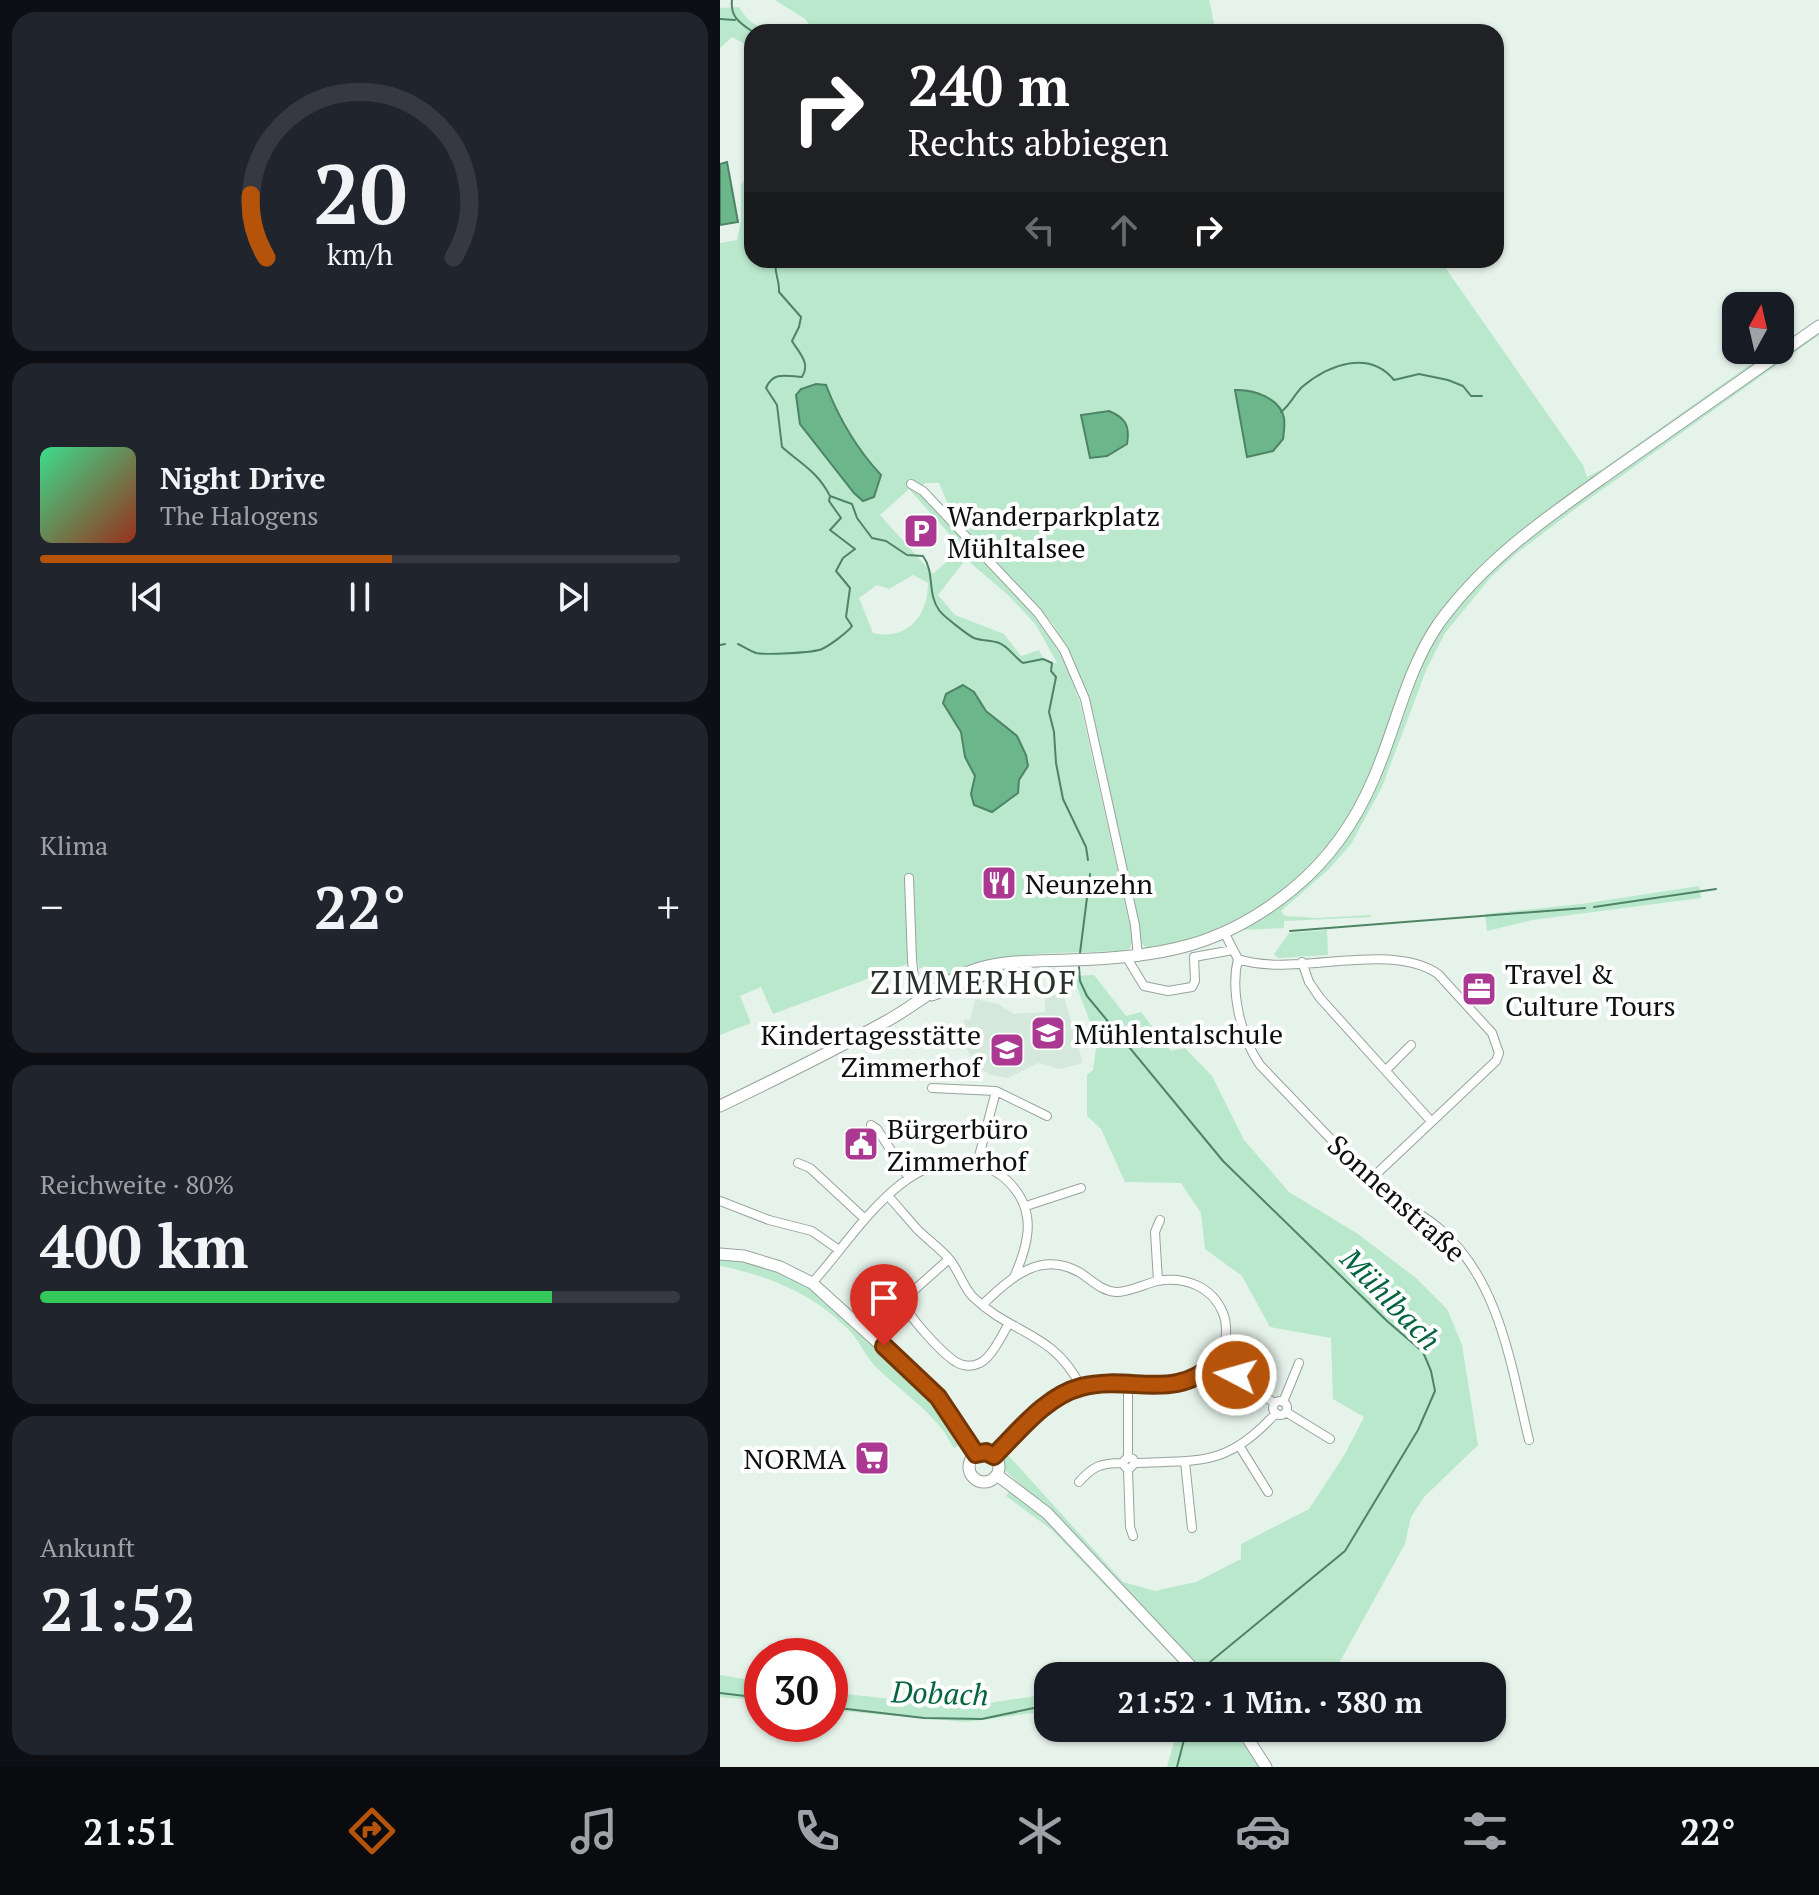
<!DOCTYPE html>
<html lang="de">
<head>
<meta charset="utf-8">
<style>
  :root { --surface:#171b24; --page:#20242c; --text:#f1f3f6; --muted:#9ea1a6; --line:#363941; --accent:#b45309 }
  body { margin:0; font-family:"PT Serif",serif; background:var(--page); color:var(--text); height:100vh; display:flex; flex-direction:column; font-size:30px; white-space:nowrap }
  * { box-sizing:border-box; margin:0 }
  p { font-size:26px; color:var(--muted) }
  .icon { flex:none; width:44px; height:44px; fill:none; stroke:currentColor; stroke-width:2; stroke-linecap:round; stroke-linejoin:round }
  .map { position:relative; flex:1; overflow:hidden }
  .panel { display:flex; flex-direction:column; gap:12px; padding:12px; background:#0d0f14; width:720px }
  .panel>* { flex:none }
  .hud { position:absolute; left:24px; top:24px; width:760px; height:244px; border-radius:24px; box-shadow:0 2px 6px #0004; background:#202124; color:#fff; overflow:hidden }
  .needle { width:52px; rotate:8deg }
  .fabs { position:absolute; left:1002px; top:292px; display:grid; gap:16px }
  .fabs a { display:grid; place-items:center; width:72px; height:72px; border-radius:16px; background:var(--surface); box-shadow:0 2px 6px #0004; font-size:40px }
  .speed { position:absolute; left:24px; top:1638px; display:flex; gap:16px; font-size:40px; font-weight:700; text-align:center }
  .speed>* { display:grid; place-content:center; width:104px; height:104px; border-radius:50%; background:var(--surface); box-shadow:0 2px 6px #0004; line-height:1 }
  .speed .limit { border:12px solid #d22; background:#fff; color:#111 }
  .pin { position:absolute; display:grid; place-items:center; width:68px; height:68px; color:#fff; margin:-82px -34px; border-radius:50% 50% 50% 0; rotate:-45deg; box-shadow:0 0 8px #0007 }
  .pin .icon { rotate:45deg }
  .me { position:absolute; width:88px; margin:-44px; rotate:276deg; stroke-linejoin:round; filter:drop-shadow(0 0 6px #0008) }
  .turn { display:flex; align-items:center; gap:28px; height:168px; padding:0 32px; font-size:36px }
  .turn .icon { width:104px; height:104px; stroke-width:2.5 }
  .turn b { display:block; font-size:56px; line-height:68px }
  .lanes { display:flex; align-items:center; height:76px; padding:0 32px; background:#0003; justify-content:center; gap:40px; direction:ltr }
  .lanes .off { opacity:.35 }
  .big { font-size:60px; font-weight:600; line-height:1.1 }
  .panel .card { flex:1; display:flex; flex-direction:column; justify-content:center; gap:12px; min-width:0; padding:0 28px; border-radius:24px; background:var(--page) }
  .panel .dial { align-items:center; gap:0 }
  .dial svg { height:208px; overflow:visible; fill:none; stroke:var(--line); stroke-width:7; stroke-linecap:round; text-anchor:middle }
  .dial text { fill:var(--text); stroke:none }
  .song { display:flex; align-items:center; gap:24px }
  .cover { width:96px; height:96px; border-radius:12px; background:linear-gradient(135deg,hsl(150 70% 55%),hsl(10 70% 35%)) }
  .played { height:8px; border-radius:4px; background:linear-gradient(90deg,var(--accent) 55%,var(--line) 55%) }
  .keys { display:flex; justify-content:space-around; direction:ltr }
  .heat { display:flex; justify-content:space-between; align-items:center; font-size:44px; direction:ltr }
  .charge { height:12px; border-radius:6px; background:linear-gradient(90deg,#34c759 80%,var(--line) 0) }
  .trip { position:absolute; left:314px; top:1662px; width:472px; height:80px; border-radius:24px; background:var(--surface); box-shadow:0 2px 6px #0004; font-weight:600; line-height:80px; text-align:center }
  .tabs { display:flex; height:128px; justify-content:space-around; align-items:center; background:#090b0e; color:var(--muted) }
  .tabs .icon { width:56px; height:56px }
  .tabs .selected { color:var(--accent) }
  .tabs b { font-size:36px; color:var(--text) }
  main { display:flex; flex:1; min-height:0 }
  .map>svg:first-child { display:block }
  .built { fill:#d4e8db }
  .green { fill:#bae8cc; fill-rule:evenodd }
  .water { fill:#6bb68b; stroke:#4e8466; stroke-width:2 }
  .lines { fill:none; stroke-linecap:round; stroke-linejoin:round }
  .stream { stroke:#4e8466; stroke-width:2 }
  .street-casing { stroke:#97a39b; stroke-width:10 }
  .secondary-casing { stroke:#97a39b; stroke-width:13 }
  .street { stroke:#fff; stroke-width:8 }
  .secondary { stroke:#fff; stroke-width:11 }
  .route-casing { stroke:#753606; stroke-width:20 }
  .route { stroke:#b45309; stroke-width:14 }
  .labels { text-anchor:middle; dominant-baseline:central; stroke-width:8; stroke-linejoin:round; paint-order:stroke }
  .poi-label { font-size:28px; fill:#0c100e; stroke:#fff; text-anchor:start }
  .street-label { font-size:28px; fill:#0c100e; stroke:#fff }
  .water-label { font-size:30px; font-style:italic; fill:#03643d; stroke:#fff }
  .quarter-label { font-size:32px; letter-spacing:2px; fill:#28322b; stroke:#fff }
</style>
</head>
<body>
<main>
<section class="panel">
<div class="card dial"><svg viewBox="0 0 100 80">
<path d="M14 69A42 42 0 1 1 86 69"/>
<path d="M14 69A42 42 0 0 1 8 45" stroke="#b45309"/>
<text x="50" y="56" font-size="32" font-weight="700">20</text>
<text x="50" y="72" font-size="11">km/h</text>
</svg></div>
<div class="card">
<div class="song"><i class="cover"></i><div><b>Night Drive</b><p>The Halogens</p></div></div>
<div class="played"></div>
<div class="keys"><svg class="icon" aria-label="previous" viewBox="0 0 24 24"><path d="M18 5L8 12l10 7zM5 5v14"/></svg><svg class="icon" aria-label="pause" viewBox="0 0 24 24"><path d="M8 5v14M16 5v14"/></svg><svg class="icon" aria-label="next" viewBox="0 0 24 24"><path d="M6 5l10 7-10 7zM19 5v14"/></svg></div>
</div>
<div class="card"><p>Klima</p>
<div class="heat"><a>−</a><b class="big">22°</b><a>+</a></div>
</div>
<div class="card"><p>Reichweite · 80%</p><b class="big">400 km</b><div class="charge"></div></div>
<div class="card"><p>Ankunft</p><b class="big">21:52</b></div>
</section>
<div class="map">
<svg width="1099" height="1767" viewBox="0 0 1099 1767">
  <rect width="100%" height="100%" fill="#e6f3eb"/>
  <path class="built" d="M343,993L363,1063L340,1069L318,1063L288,1078L270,1075L260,1068L249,1053L241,1031L245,1019L250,1020L255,999L278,1004L294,1014L325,1012V994Z"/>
  <path class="green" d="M55,0H489L496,32H95L85,19Z
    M0,8L19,7C28,22 35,27 52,29L53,32H32V48L12,37L0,48Z
    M32,166V260H720L863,465L867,477L884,468L1045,354V359C985,401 926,443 867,485C829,512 788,537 756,570C724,603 709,643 691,685C672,727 657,773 633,812C588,886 513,935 428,949L422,944L366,692L350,653L333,624L241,524L229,507L219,483H206L198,487L312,612L335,644L346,665L360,703L413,939L410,948L404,951C343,954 269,948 216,982L205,966L199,969L198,960L53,1014L41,987L20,996L31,1023L0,1035V243L17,240L21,221V185ZM106,385C120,419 136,448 161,475L143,500L80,425ZM529,390L564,417C565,448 556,451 528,457L515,391ZM189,489L242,548L213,574L160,515ZM246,559L288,595L316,625L337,663L325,662L319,650L301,656L284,634L235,615L218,595ZM193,575L208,583C208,616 187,641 153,633L139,598L157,585L169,589ZM234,688L254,692C267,721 313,733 306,771L299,780L292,799L281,803L272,812L262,807L251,794L255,776L245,757L241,732L223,703Z
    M1099,332V335L855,509L797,553L771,577L725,633L707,668L662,787L631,844L608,870L561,911L565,916L596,918L651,915V917L564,921V928L523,930L556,908L639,820L658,784L700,669L714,641L739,604L793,549Z
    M979,886L981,898L812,920L767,931L765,914L861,904Z
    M607,930L608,955L558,958L554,954L569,933Z
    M374,975L406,1016L421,1012L451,1051L465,1048L492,1076L524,1140L569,1192L638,1234L696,1278L727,1309L742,1345L758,1445L704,1497L691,1517L685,1544L618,1665L602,1676H486L481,1671L489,1672L483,1663L477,1667L331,1511L283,1469V1457L289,1456L403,1582L435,1591L476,1582L521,1559V1544L589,1509L625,1454L644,1417L613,1399L611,1338L550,1327L522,1276L485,1249L481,1213L461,1183L405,1182L381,1129L367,1116V1075L373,1070L377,1041L353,976Z
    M0,1259L34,1263L55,1269L94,1290L213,1398L243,1443L234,1448C230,1443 228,1438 225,1433C206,1407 177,1388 154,1365C144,1354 139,1340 129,1330C92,1293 50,1276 0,1266Z
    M290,1491L315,1507L460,1658L457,1661L332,1530L286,1496Z
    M0,1675L42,1682V1701L0,1697Z
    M110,1692L221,1705L269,1703L328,1694V1711L246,1722L110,1710Z
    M458,1728H516L541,1767H447Z"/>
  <path class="water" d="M7,162L18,222L0,225V164Z
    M96,384L106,385C119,419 136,448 161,475L154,497L143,501L134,493L80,424L76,395L81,389Z
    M515,390C533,389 560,398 564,418C565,425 564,432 563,439L553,451L527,457Z
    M389,411C406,418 410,426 407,444L387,456L370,458L361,415Z
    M243,685L254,692L266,711L297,736L306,755L308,766L299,780L298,793L272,812L254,805L251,794L255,776L245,757L241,732L223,703L226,694Z"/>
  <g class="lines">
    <path class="stream" d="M12,0C10,17 20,23 33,32
      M0,19L15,20
      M56,260C53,270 60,281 59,292L81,317L79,327L72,341C79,353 91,363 82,377C67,376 53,371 46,388L57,405L62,447C81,464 97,471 110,496L132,504L137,518L152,538L166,541L187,555L203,556C215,572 207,594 219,610C222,615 249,636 254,638C262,641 271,640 279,643C288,646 295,658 303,663L323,659L332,663L331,671L336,677L329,712L334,732L336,763L343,799L366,847L368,860
      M561,412C570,405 574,395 582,387C608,365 649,349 674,380L699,374L728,380L743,386L751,396H762
      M18,644C24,647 30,651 36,653C44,655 94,653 102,649C109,646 128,632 132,626L126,617L130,588L116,571L123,558L135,549L110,530L121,518L109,501L110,496
      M0,645L5,644
      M874,907L996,889
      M570,931L865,908
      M360,953L370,874
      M359,967L360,981L367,996L503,1161L667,1321L703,1352L711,1371L715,1391L698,1430L625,1551L490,1662
      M0,1693L42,1698
      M110,1707L204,1718L262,1719L328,1705
      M457,1767L467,1728"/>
    <defs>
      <path id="street" d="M191,484L203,491L318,613L344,650L365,699L415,925L418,957
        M189,878L192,960L195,987L205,997
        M504,932L518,959C510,991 521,1038 540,1065L650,1180C671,1199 698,1210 720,1229C780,1281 791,1366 809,1440
        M407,958L424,986L448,991L472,987L475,981L474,957L513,950
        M518,959C573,978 669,940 718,974L772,1033L779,1053L776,1061L650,1180
        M582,962L589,982L600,998L710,1120
        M666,1070L691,1045
        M212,1088L276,1091L327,1116
        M151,1125L157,1129L189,1178
        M78,1163L90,1168L145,1219
        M257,1164L276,1091
        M169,1197C179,1208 188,1219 198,1230C208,1240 221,1249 230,1260C239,1271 243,1287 253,1297C292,1335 333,1331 361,1387
        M0,1201L49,1220L92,1231L119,1250
        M306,1206L361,1188
        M229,1259L183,1300C186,1315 222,1353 236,1362C243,1366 252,1367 260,1363C272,1357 282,1335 289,1323
        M438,1281L435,1232L440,1220
        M92,1283C133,1239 183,1149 253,1163C270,1167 283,1174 294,1188C316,1215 308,1245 295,1275
        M263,1304C290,1279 319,1250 359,1272C372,1280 381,1291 396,1292C410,1292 424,1284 437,1281C464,1276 492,1286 503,1313C509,1328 506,1346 497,1360C467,1405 403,1373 359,1388C325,1399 299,1430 274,1456
        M497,1361L554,1403
        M553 1408a7 7 0 1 1 14 0a7 7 0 1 1-14 0Z
        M563,1402L579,1363
        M566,1412L610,1439
        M520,1447L548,1492
        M408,1457V1383
        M465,1462L472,1528
        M415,1463C481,1460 507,1467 556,1413
        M408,1470L410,1527L413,1536
        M359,1482C373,1466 381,1463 402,1463L408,1470L415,1463L413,1459L408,1457L402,1463"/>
      <path id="secondary" d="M212,995L263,975
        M0,1106C56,1079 111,1052 165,1022C197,1005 222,980 257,969C286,960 318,961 349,960C439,957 502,948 574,888C609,859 635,822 653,780C676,728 686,671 719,623C767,557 829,516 895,469C963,421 1031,374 1099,326
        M0,1254L24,1256L60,1267L92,1283L218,1397L256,1454
        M249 1467a15 15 0 1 1 30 0a15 15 0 1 1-30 0Z
        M277,1475L327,1513L480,1676
        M521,1728L546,1767"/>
    </defs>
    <use href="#street" class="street-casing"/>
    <use href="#secondary" class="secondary-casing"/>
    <use href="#street" class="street"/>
    <use href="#secondary" class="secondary"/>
  </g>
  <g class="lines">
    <defs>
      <path id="route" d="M164,1346L218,1397L256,1454L266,1452L274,1456C299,1431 326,1396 361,1387C412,1374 455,1403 497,1361L516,1375"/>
    </defs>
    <use href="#route" class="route-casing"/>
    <use href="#route" class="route"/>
  </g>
  <defs>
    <symbol id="parking-square" viewBox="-11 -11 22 22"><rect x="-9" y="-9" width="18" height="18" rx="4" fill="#ab3891" stroke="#fff"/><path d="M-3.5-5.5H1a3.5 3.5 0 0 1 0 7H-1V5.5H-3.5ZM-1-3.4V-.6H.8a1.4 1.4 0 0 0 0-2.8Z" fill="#fff"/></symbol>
    <symbol id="restaurant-square" viewBox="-11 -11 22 22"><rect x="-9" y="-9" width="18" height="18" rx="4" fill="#ab3891" stroke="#fff"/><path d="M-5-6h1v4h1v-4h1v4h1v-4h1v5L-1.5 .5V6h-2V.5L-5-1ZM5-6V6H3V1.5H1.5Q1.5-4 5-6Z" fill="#fff"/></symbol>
    <symbol id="office-square" viewBox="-11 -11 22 22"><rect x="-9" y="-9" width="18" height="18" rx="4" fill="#ab3891" stroke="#fff"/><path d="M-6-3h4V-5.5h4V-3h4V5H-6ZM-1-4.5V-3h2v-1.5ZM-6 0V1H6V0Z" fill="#fff"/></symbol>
    <symbol id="school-square" viewBox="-11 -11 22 22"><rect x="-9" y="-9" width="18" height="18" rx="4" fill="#ab3891" stroke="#fff"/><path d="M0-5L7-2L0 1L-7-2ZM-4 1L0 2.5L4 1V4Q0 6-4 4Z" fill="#fff"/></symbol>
    <symbol id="civic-square" viewBox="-11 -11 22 22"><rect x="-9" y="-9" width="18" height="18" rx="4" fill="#ab3891" stroke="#fff"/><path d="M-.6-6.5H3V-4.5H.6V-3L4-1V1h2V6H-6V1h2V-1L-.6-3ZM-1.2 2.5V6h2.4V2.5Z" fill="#fff"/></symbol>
    <symbol id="supermarket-square" viewBox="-11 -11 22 22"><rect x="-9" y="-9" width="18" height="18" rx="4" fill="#ab3891" stroke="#fff"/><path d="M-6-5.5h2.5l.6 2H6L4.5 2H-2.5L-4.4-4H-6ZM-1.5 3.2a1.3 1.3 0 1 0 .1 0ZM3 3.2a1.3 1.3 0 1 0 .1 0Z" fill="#fff"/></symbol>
  </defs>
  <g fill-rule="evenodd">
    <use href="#parking-square" x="181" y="511" width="40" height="40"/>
    <use href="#restaurant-square" x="259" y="863" width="40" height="40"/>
    <use href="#office-square" x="739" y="969" width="40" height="40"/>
    <use href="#school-square" x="308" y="1013" width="40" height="40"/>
    <use href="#school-square" x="267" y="1030" width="40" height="40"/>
    <use href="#civic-square" x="121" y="1124" width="40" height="40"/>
    <use href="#supermarket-square" x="132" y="1438" width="40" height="40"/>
  </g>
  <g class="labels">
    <g class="poi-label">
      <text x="227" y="515">Wanderparkplatz<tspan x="227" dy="32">Mühltalsee</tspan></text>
      <text x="305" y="883">Neunzehn</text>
      <text x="785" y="973">Travel &amp;<tspan x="785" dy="32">Culture Tours</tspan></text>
      <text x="354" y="1033">Mühlentalschule</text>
      <text x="261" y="1034" text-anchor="end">Kindertagesstätte<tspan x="261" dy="32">Zimmerhof</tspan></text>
      <text x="167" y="1128">Bürgerbüro<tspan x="167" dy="32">Zimmerhof</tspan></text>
      <text x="126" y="1458" text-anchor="end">NORMA</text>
    </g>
    <g class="street-label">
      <text transform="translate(677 1198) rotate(42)">Sonnenstraße</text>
    </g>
    <g class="water-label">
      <text transform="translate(671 1299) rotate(46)">Mühlbach</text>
      <text transform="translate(220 1693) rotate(2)">Dobach</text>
    </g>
    <g class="quarter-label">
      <text x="254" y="982">ZIMMERHOF</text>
    </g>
  </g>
</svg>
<div class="fabs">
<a><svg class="needle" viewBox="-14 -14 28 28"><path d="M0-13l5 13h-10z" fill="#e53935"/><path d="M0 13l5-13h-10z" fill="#9ea1a6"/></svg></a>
</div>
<div class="speed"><div class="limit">30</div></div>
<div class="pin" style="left:164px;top:1346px;background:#d93025"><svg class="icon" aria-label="arrive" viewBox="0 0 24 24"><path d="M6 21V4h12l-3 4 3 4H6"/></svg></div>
<svg class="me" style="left:516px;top:1375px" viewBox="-20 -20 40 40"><circle r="17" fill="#b45309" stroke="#fff" stroke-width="3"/><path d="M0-11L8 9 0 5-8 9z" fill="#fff"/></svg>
<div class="trip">21:52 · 1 Min. · 380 m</div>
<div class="hud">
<div class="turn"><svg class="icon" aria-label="right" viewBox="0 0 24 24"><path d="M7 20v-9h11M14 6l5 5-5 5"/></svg><div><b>240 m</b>Rechts abbiegen</div></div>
<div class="lanes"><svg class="icon off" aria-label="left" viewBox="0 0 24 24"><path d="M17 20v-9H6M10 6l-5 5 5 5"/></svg><svg class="icon off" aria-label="ahead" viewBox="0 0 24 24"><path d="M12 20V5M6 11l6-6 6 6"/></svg><svg class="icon" aria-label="right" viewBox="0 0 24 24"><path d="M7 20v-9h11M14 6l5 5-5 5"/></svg></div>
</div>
</div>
</main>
<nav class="tabs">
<b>21:51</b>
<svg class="icon selected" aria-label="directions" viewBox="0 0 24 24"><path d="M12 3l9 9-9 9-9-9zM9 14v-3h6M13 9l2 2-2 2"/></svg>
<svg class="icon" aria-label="music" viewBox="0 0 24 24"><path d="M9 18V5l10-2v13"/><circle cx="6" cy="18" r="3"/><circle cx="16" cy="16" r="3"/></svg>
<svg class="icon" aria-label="phone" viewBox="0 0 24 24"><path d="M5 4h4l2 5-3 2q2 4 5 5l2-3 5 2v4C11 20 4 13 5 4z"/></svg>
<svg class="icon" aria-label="climate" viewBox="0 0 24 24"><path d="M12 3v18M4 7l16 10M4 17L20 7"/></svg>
<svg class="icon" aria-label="car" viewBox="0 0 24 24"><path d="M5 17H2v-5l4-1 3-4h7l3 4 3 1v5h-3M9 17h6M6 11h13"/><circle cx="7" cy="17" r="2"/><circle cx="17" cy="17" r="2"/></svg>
<svg class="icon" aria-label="filters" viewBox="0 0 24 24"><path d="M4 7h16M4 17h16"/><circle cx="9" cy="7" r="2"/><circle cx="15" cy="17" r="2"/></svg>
<b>22°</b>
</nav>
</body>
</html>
